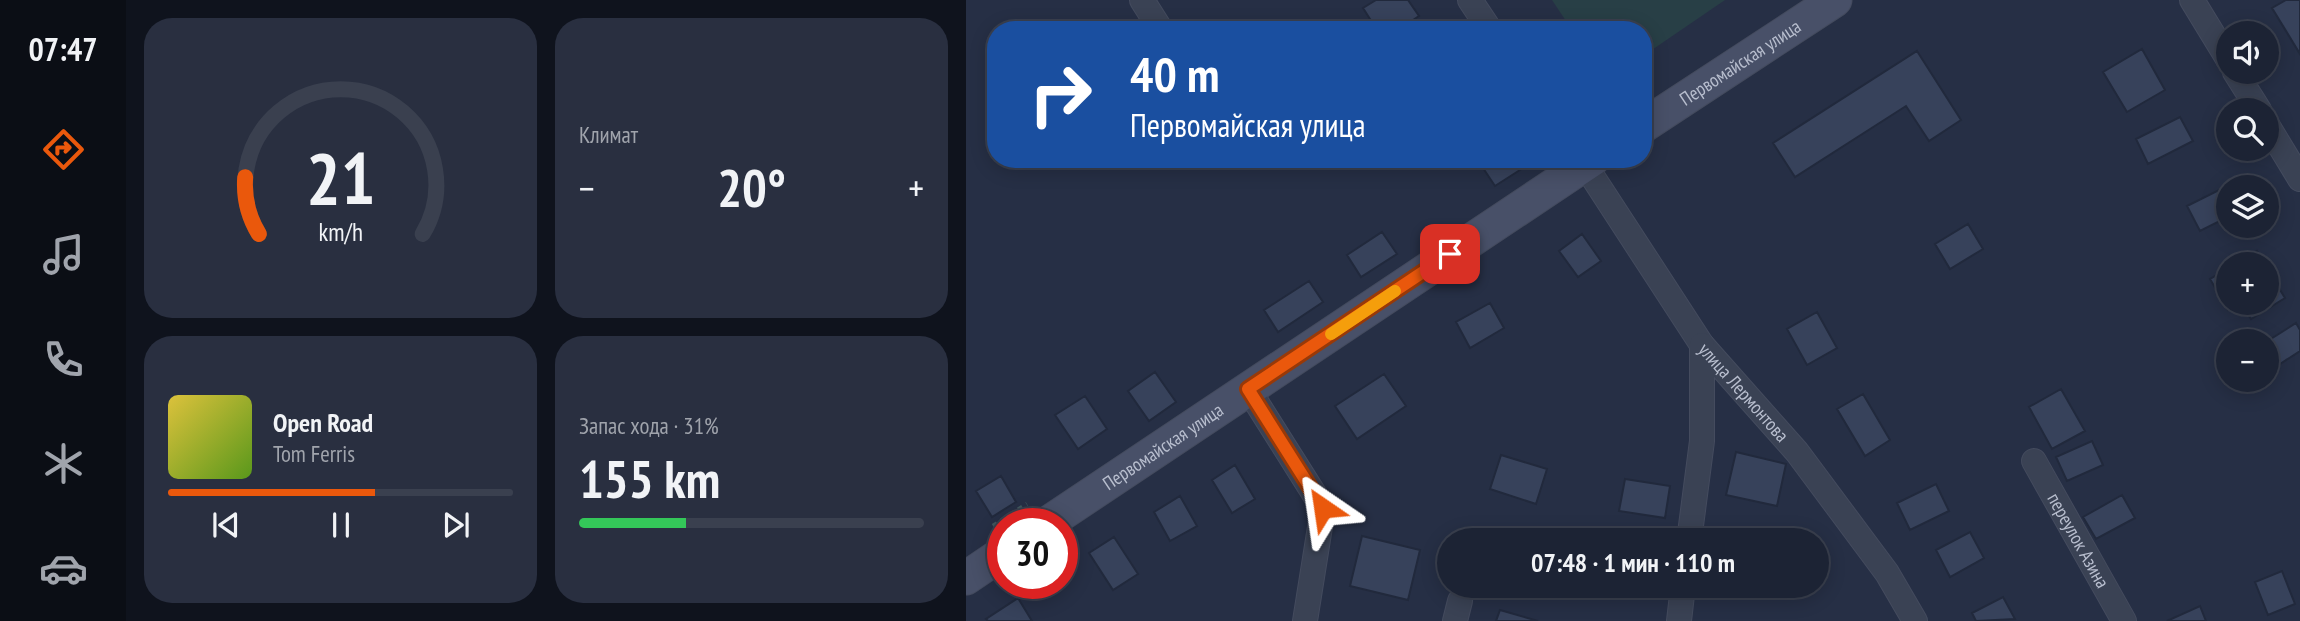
<!DOCTYPE html>
<html lang="ru">
<head>
<meta charset="utf-8">
<style>
  :root { --surface:#1c2334; --page:#292f40; --text:#f1f3f6; --muted:#a0a4ac; --line:#3a404f; --accent:#ea580c }
  body { margin:0; font-family:"PT Sans Narrow",sans-serif; background:var(--page); color:var(--text); height:100vh; display:flex; flex-direction:column; font-size:26px; white-space:nowrap }
  * { box-sizing:border-box; margin:0 }
  p { font-size:23px; color:var(--muted) }
  .icon { flex:none; width:38px; height:38px; fill:none; stroke:currentColor; stroke-width:2; stroke-linecap:round; stroke-linejoin:round }
  .map { position:relative; flex:1; overflow:hidden }
  .details { display:flex; flex-direction:column; gap:18px; padding:18px; background:#0f131d; width:840px }
  .details>* { flex:none }
  .top-card { position:absolute; left:21px; top:21px; width:665px; height:147px; border-radius:28px; box-shadow:0 4px 18px #0003,0 0 0 2px var(--line); background:#1a4fa0; color:#fff; overflow:hidden }
  .buttons { position:absolute; left:1250px; top:21px; display:grid; gap:14px }
  .buttons a { display:grid; place-items:center; width:63px; height:63px; border-radius:50%; background:var(--surface); box-shadow:0 4px 18px #0003,0 0 0 2px var(--line); font-size:35px }
  .speed { position:absolute; left:21px; top:508px; display:flex; gap:14px; font-size:35px; font-weight:700; text-align:center }
  .speed>* { display:grid; place-content:center; width:91px; height:91px; border-radius:50%; background:var(--surface); box-shadow:0 4px 18px #0003,0 0 0 2px var(--line); line-height:1 }
  .speed .limit { border:10px solid #d22; background:#fff; color:#111 }
  .pin { position:absolute; display:grid; place-items:center; width:60px; height:60px; color:#fff; margin:-30px; border-radius:14px; box-shadow:0 4px 10px #0006 }
  .me { position:absolute; width:77px; margin:-38px; rotate:328deg; stroke-linejoin:round; filter:drop-shadow(0 0 5px #0008) }
  .turn { display:flex; align-items:center; gap:24px; height:147px; padding:0 28px; font-size:32px }
  .turn .icon { width:91px; height:91px; stroke-width:2.5 }
  .turn b { display:block; font-size:49px; line-height:60px }
  .big { font-size:52px; font-weight:700; line-height:1.1 }
  .details .widget { flex:1; display:flex; flex-direction:column; justify-content:center; gap:10px; min-width:0; padding:0 24px; border-radius:28px; background:var(--page) }
  .details .dial { align-items:center; gap:0 }
  .dial svg { height:182px; overflow:visible; fill:none; stroke:var(--line); stroke-width:7; stroke-linecap:round; text-anchor:middle }
  .dial text { fill:var(--text); stroke:none }
  .song { display:flex; align-items:center; gap:21px }
  .cover { width:84px; height:84px; border-radius:10px; background:linear-gradient(135deg,hsl(50 70% 55%),hsl(90 70% 35%)) }
  .played { height:7px; border-radius:4px; background:linear-gradient(90deg,var(--accent) 60%,var(--line) 60%) }
  .keys { display:flex; justify-content:space-around; direction:ltr }
  .heat { display:flex; justify-content:space-between; align-items:center; font-size:38px; direction:ltr }
  .charge { height:10px; border-radius:5px; background:linear-gradient(90deg,#34c759 31%,var(--line) 0) }
  .details .tiles { flex:1; display:grid; gap:18px; grid-template-columns:repeat(2,1fr) }
  .trip { position:absolute; left:471px; top:528px; width:392px; height:70px; border-radius:35px; background:var(--surface); box-shadow:0 4px 18px #0003,0 0 0 2px var(--line); font-weight:700; line-height:70px; text-align:center }
  main { display:flex; flex:1; min-height:0 }
  .dock { display:flex; flex-direction:column; width:126px; justify-content:space-around; align-items:center; background:#0b0e15; color:var(--muted) }
  .dock .icon { width:49px; height:49px }
  .dock .on { color:var(--accent) }
  .dock b { font-size:32px; color:var(--text) }
  .map>svg:first-child { display:block }
  .green { fill:#283f46 }
  .building { fill:#37425b; stroke:#21293c; stroke-width:2 }
  .lines { fill:none; stroke-linecap:round; stroke-linejoin:round }
  .street-casing { stroke:#444b5e; stroke-width:26 }
  .secondary-casing { stroke:#444b5e; stroke-width:35 }
  .path { stroke:#41585e; stroke-width:4.5; stroke-dasharray:5 5; stroke-linecap:butt }
  .street { stroke:#3a4254; stroke-width:24 }
  .secondary { stroke:#485068; stroke-width:33 }
  .route-casing { stroke:#983908; stroke-width:18 }
  .route { stroke:#ea580c; stroke-width:12 }
  .slow { stroke:#f59e0b; stroke-width:12 }
  .labels { text-anchor:middle; dominant-baseline:central; stroke-width:7; stroke-linejoin:round; paint-order:stroke }
  .street-label { font-size:19px; fill:#b8bece; stroke:#1f273a }
</style>
</head>
<body>
<main>
<nav class="dock">
<b>07:47</b>
<svg class="icon on" aria-label="directions" viewBox="0 0 24 24"><path d="M12 3l9 9-9 9-9-9zM9 14v-3h6M13 9l2 2-2 2"/></svg>
<svg class="icon" aria-label="music" viewBox="0 0 24 24"><path d="M9 18V5l10-2v13"/><circle cx="6" cy="18" r="3"/><circle cx="16" cy="16" r="3"/></svg>
<svg class="icon" aria-label="phone" viewBox="0 0 24 24"><path d="M5 4h4l2 5-3 2q2 4 5 5l2-3 5 2v4C11 20 4 13 5 4z"/></svg>
<svg class="icon" aria-label="climate" viewBox="0 0 24 24"><path d="M12 3v18M4 7l16 10M4 17L20 7"/></svg>
<svg class="icon" aria-label="car" viewBox="0 0 24 24"><path d="M5 17H2v-5l4-1 3-4h7l3 4 3 1v5h-3M9 17h6M6 11h13"/><circle cx="7" cy="17" r="2"/><circle cx="17" cy="17" r="2"/></svg>
</nav>
<section class="details">
<div class="tiles">
<div class="widget dial"><svg viewBox="0 0 100 80">
<path d="M14 69A42 42 0 1 1 86 69"/>
<path d="M14 69A42 42 0 0 1 8 44" stroke="#ea580c"/>
<text x="50" y="56" font-size="32" font-weight="700">21</text>
<text x="50" y="72" font-size="11">km/h</text>
</svg></div>
<div class="widget"><p>Климат</p>
<div class="heat"><a>−</a><b class="big">20°</b><a>+</a></div>
</div>
<div class="widget">
<div class="song"><i class="cover"></i><div><b>Open Road</b><p>Tom Ferris</p></div></div>
<div class="played"></div>
<div class="keys"><svg class="icon" aria-label="previous" viewBox="0 0 24 24"><path d="M18 5L8 12l10 7zM5 5v14"/></svg><svg class="icon" aria-label="pause" viewBox="0 0 24 24"><path d="M8 5v14M16 5v14"/></svg><svg class="icon" aria-label="next" viewBox="0 0 24 24"><path d="M6 5l10 7-10 7zM19 5v14"/></svg></div>
</div>
<div class="widget"><p>Запас хода · 31%</p><b class="big">155 km</b><div class="charge"></div></div>
</div>
</section>
<div class="map">
<svg width="1334" height="621" viewBox="0 0 1334 621">
  <rect width="100%" height="100%" fill="#262f45"/>
  <path class="green" d="M586,0H759L677,56V30H606Z"/>
  <path class="building" d="M410,0H442L453,16L432,30H411L397,8Z
    M1320,0H1334V54L1306,8Z
    M1176,49L1199,90L1161,112L1137,72Z
    M951,51L995,120L963,141L940,106L829,177L807,143Z
    M1214,117L1227,141L1182,164L1170,139Z
    M511,159H566L568,161L529,186Z
    M1257,188L1262,198V217L1234,231L1221,206Z
    M1002,224L1017,249L984,269L969,244Z
    M416,232L431,254L395,277L381,255Z
    M616,234L635,261L612,277L593,251Z
    M1291,251L1298,264H1269Z
    M1300,267L1319,298L1285,319L1276,303H1300Z
    M1262,269V303H1274L1262,310L1244,279Z
    M343,281L357,302L312,332L298,310Z
    M524,303L538,328L504,348L490,322Z
    M851,312L871,348L841,365L821,329Z
    M1330,323L1334,330V351L1314,364L1300,342Z
    M189,372L210,402L183,421L162,391Z
    M418,374L440,406L391,439L369,406Z
    M1095,389L1119,431L1086,449L1063,407Z
    M897,394L924,440L899,456L871,409Z
    M119,396L141,429L112,449L89,415Z
    M1126,441L1137,465L1101,481L1090,457Z
    M770,452L820,464L811,506L760,495Z
    M535,455L581,469L570,504L524,489Z
    M269,465L289,499L266,513L246,480Z
    M35,476L50,502L26,517L10,491Z
    M659,479L704,486L699,518L653,511Z
    M970,484L983,511L944,530L931,503Z
    M1156,495L1169,518L1130,539L1117,517Z
    M214,496L231,526L204,541L188,512Z
    M1004,532L1018,558L984,577L970,550Z
    M396,536L454,550L442,600L384,586Z
    M148,537L172,574L147,590L123,553Z
    M1316,571L1329,604L1302,615L1289,582Z
    M1037,597L1049,619L1010,621L1006,613Z
    M52,598L66,621H22L20,619Z
    M1234,606L1240,621H1201Z
    M534,610L572,621H530Z"/>
  <g class="lines">
    <defs>
      <g id="street">
        <path d="M176,0L195,30"/>
        <path d="M504,0L524,30"/>
        <path d="M1226,0L1262,59"/>
        <path d="M1269,72L1293,110"/>
        <path d="M1300,123L1334,179"/>
        <path id="s1" d="M615,159L736,345L831,452L921,573L949,621"/>
        <path d="M282,389L357,508L339,621"/>
        <path id="s2" d="M1068,461L1158,621"/>
        <path d="M723,541L736,441V345"/>
        <path d="M489,621L494,601"/>
        <path d="M713,621L717,586"/>
      </g>
      <g id="secondary">
        <path id="s3" d="M677,126L869,0"/>
        <path id="s4" d="M82,523L627,159"/>
        <path d="M0,578L37,553"/>
      </g>
    </defs>
    <use href="#street" class="street-casing"/>
    <use href="#secondary" class="secondary-casing"/>
    <path class="path" d="M27,526L61,504"/>
    <use href="#street" class="street"/>
    <use href="#secondary" class="secondary"/>
  </g>
  <g class="lines">
    <defs>
      <path id="route" d="M357,508L282,389L484,254"/>
    </defs>
    <use href="#route" class="route-casing"/>
    <use href="#route" class="route"/>
    <path class="slow" d="M365,334L429,291"/>
  </g>
  <g class="labels">
    <g class="street-label">
      <text stroke="none"><textPath href="#s3" startOffset="116">Первомайская улица</textPath></text>
      <text stroke="none"><textPath href="#s1" startOffset="285">улица Лермонтова</textPath></text>
      <text stroke="none"><textPath href="#s4" startOffset="138">Первомайская улица</textPath></text>
      <text stroke="none"><textPath href="#s2" startOffset="91">переулок Азина</textPath></text>
    </g>
  </g>
</svg>
<div class="buttons">
<a><svg class="icon" aria-label="sound" viewBox="0 0 24 24"><path d="M4 9h4l5-4v14l-5-4H4zM17 9q2 3 0 6"/></svg></a>
<a><svg class="icon" aria-label="search" viewBox="0 0 24 24"><circle cx="10" cy="10" r="6"/><path d="M15 15l6 6"/></svg></a>
<a><svg class="icon" aria-label="layers" viewBox="0 0 24 24"><path d="M12 4l9 5-9 5-9-5zM3 14l9 5 9-5"/></svg></a>
<a>+</a>
<a>−</a>
</div>
<div class="speed"><div class="limit">30</div></div>
<div class="pin" style="left:484px;top:254px;background:#d93025"><svg class="icon" aria-label="arrive" viewBox="0 0 24 24"><path d="M6 21V4h12l-3 4 3 4H6"/></svg></div>
<svg class="me" style="left:357px;top:508px" viewBox="-20 -20 40 40"><path d="M0-17L14 15 0 8-14 15z" fill="#ea580c" stroke="#fff" stroke-width="4"/></svg>
<div class="trip">07:48 · 1 мин · 110 m</div>
<div class="top-card">
<div class="turn"><svg class="icon" aria-label="right" viewBox="0 0 24 24"><path d="M7 20v-9h11M14 6l5 5-5 5"/></svg><div><b>40 m</b>Первомайская улица</div></div>
</div>
</div>
</main>
</body>
</html>
